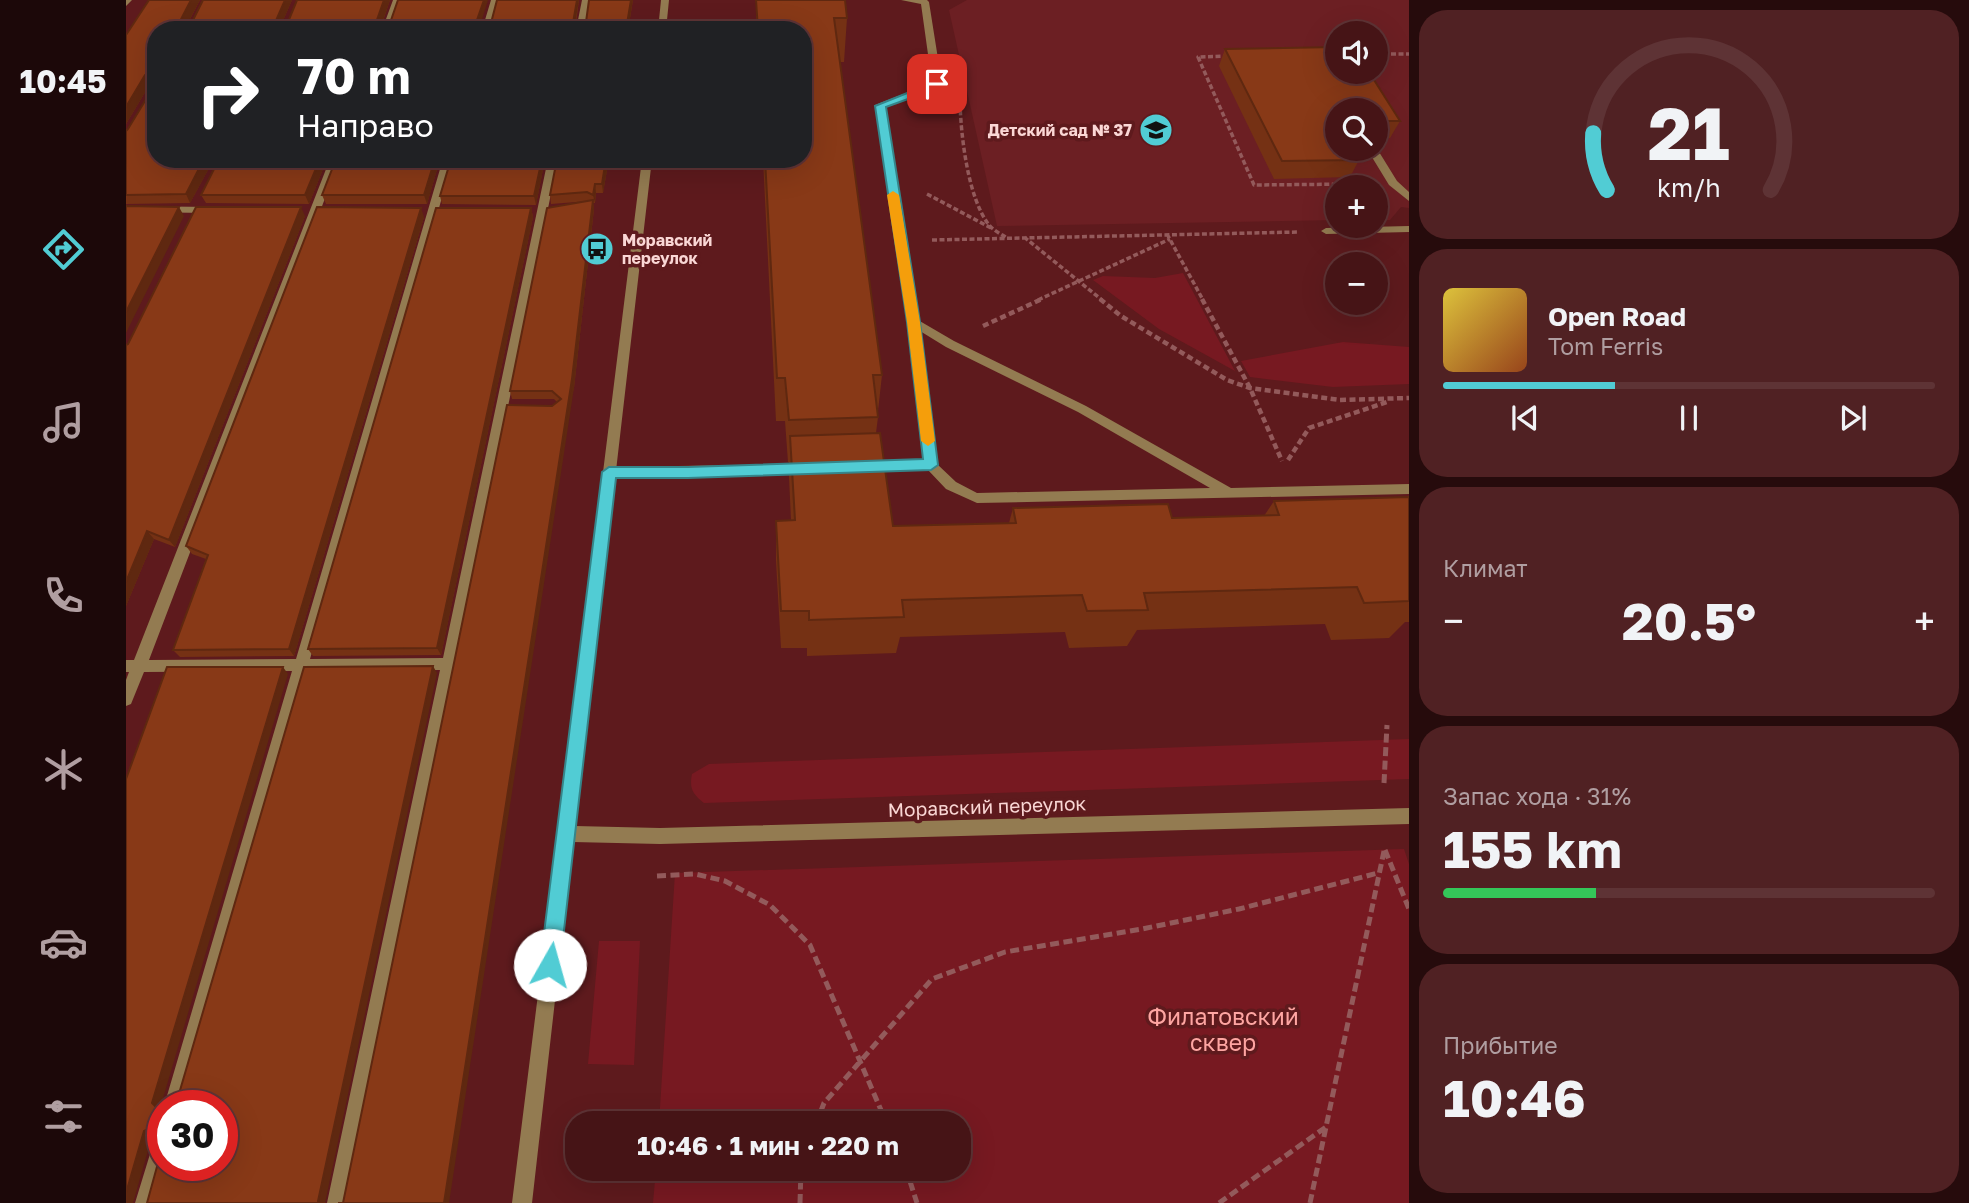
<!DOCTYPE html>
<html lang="ru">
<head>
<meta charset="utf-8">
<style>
  :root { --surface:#461416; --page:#502123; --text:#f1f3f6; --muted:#b09ea1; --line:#5e3335; --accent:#51ccd4 }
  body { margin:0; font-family:"Golos Text",sans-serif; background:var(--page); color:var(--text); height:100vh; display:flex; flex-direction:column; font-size:26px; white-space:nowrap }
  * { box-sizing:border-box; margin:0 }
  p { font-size:23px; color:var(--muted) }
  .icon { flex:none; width:38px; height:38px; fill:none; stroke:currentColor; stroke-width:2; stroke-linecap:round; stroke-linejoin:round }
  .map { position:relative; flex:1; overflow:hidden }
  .sheet { display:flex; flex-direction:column; gap:10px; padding:10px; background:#260b0c; width:560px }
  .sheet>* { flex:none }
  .hud { position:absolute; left:21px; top:21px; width:665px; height:147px; border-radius:28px; box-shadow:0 7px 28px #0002,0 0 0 2px var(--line); background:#202124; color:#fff; overflow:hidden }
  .fabs { position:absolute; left:1199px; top:21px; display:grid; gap:14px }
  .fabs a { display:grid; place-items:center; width:63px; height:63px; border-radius:50%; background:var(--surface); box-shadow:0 7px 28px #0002,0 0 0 2px var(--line); font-size:35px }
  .speed { position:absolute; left:21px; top:1090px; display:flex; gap:14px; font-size:35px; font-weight:700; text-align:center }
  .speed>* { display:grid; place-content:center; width:91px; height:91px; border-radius:50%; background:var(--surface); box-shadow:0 7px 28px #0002,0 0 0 2px var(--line); line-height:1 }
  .speed .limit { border:10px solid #d22; background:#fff; color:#111 }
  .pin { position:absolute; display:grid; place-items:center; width:60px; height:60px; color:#fff; margin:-30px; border-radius:14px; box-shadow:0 4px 10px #0006 }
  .me { position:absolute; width:77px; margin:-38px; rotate:7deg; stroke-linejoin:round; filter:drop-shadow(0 0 5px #0008) }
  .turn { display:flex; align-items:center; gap:24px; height:147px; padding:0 35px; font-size:32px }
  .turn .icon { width:91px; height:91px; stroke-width:2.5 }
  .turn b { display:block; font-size:49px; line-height:60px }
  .big { font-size:52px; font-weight:700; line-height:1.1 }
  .sheet .tile { flex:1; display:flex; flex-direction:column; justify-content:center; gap:10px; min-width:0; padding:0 24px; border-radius:28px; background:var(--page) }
  .sheet .dial { align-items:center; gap:0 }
  .dial svg { height:182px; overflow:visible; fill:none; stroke:var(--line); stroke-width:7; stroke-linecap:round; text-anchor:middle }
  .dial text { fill:var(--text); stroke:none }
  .song { display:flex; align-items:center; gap:21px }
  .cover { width:84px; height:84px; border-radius:10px; background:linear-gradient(135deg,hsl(50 70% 55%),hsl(20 70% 35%)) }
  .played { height:7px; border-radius:4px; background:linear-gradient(90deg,var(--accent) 35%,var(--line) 35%) }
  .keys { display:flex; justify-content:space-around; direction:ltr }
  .heat { display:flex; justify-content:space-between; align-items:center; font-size:38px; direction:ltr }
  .charge { height:10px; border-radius:5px; background:linear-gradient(90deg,#34c759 31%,var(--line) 0) }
  .trip { position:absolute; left:439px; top:1111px; width:406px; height:70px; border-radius:28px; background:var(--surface); box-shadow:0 7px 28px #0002,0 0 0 2px var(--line); font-weight:700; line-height:70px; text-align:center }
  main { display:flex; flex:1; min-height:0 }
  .dock { display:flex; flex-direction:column; width:126px; justify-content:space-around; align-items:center; background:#1c0809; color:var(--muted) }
  .dock .icon { width:49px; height:49px }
  .dock .on { color:var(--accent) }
  .dock b { font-size:32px; color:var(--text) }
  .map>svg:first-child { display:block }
  .built { fill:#6c1f23; fill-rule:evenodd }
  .green { fill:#771921 }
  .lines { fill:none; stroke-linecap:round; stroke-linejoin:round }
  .path-far2 { stroke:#935a5b; stroke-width:3.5; stroke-dasharray:5 2.5; stroke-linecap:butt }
  .path-far1 { stroke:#935a5b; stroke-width:4.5; stroke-dasharray:6 3.5; stroke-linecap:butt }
  .path { stroke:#935a5b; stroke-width:5; stroke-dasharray:9 4.5; stroke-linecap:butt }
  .lane { fill:#937b51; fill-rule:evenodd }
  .street { fill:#937b51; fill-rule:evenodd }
  .wall { fill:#753114 }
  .shaded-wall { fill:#5f2810 }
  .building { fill:#883917; stroke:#5f2810; stroke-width:2; fill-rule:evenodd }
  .route { fill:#51ccd4; stroke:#35858a; stroke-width:2 }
  .slow { fill:#f59e0b }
  .labels { text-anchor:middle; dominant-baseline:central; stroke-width:7; stroke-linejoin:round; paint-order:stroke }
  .far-poi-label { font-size:16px; font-weight:bold; fill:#fad7d5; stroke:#5e1a1d; text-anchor:end }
  .street-label { font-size:19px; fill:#fad7d5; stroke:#5e1a1d }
  .near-park-label { font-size:23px; fill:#fea5a2; stroke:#5e1a1d }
</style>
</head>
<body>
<main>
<nav class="dock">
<b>10:45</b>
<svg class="icon on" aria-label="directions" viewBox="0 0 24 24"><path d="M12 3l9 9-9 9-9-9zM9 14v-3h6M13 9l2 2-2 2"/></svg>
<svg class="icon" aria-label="music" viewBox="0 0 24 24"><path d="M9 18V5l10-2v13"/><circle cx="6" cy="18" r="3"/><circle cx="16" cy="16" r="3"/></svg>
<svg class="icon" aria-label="phone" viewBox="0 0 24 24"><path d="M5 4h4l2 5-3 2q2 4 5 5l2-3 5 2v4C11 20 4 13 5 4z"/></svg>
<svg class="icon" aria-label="climate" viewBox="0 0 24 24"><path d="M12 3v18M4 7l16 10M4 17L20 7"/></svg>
<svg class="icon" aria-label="car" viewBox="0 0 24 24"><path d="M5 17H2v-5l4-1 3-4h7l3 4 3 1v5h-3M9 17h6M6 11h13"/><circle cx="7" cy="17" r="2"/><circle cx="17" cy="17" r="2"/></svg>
<svg class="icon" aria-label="filters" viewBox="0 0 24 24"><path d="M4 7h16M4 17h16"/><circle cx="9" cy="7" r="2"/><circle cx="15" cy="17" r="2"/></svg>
</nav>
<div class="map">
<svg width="1283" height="1203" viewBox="0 0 1283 1203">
  <rect width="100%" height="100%" fill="#5e1a1d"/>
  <path class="built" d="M841,0H1283V208L1275,207L1264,220H1250V187H1211V220L871,226L823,10ZM1211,33H1250V72H1211ZM1211,110H1250V149H1211Z"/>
  <path class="green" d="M1057,273L1109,371L1033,329L967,280L977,276L1029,278Z
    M1217,342L1283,347V384L1207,387L1124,377L1115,361Z
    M1283,739V779L578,803C567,794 563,789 566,774L583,764Z
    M1278,849L1283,864V1203H527L530,1169H833V1124L533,1123L549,873Z
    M473,941H514L508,1065L462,1064Z"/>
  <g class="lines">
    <path class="path-far2" d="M1250,54H1283
      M1102,56L1072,57L1128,185L1230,184
      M834,103C835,137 842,198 863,225C868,231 875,234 881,238
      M801,194L865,228
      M1041,234L1077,300
      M898,237L976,300
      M806,240L1172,232
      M912,300L1044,239"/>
    <path class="path-far1" d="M974,299L995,316L1101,380L1124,388L1214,400L1283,398
      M1076,299L1124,388L1156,461
      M857,326L916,299
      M1162,460L1183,428L1261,402"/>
    <path class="path" d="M1258,783L1261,725
      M1259,850L1283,909
      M531,876L569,874L599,881L644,905L684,945L761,1124
      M690,1124L698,1103L806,979L879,952L1016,929L1113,909L1252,873
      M780,1169L791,1203
      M674,1203L675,1169
      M1093,1203L1200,1127
      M1184,1203L1258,851"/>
    <path class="lane" d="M267,0H275L265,30H256Z
      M365,0H373L365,30H356Z
      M456,0H464L459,30H450Z
      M775,0H801L803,2L816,84L759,106L792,320L828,341L960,406L1105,488L1283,484V494L851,503L820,489L802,470H735L734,467L740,462L798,460L781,322L749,105L806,83L795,4ZM794,331L820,347L952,412L1084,488L851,493L830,482L811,464Z
      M1250,147L1271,181L1283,192V201L1263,185L1241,149H1250Z
      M204,159H214L23,660L170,659L317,159H327L184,659L317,658L422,159H432L221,1203H201L314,670L181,671L56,1106H38L166,671L18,672L5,704L0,706V680L3,672H0V660H8Z
      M0,206L86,207L91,210L86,213L0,212Z
      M1283,226V232L1200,234L1195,231L1200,228Z
      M681,464L687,469L681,474L483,477L477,472L483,467Z
      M37,1132V1166H39L29,1203H9L28,1141L30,1134Z"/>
    <path class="street" d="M0,0H6L0,6Z
      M535,0H543L540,30H532Z
      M516,159H526L449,826L534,828L1283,808V824L534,844L447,842L406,1203H386Z"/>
  </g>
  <path class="wall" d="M23,0H74L62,23L166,0L156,23L162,22L171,0H264L256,24H355L365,23L453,0L450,23L460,22L463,0H507L502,30L30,159H88L64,203L0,204V131L2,129L28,86V83L24,84L0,124V35Z
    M630,0L721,18L718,62H714L756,375L752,411V417L750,433L767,526L883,523L887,508L1046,518L1138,516L1148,501L1283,497V622H1279L1263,638L1205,640L1199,624L1011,630L1001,646L943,648L939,632L774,637L770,653L681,656V648H655L650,561V521L665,520L663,477V462H662L659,421H650L637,159H677V30H630Z
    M1211,47V72H1243L1274,121L1264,138L1250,139V110H1211V149H1226L1233,160L1224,177L1148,179L1093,66L1099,49Z
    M93,159H201L183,204L80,203L75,195Z
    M210,159H314L301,204H200L196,195Z
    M419,159L410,205L316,204L314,196Z
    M431,159H483L477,193H470L469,203H467L468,209L448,388L217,1203L426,406L431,402L428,399H386L384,391L463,201L425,204L424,195Z
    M405,208L407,217L315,655L187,656L182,649Z
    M179,216L49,547L28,539L0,606V345Z
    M298,217L168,656L54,657L47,650L80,559L66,554L60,546Z"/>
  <path class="shaded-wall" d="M65,0H74L58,30L53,23Z
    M159,0H166L153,30L149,23Z
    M258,0H264L254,29L251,20Z
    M358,0H362L353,29L351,20Z
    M451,0H453L448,30L447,23Z
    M505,0H507L502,30H500Z
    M27,72L30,82L24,84L0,124V107L19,75Z
    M78,159H88L64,203L60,194Z
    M194,159H201L183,204L179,195Z
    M309,159H314L301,204L298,195Z
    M416,159H419L410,205L408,196Z
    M480,159H483L477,193L476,184Z
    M469,184L470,193L469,203L467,195Z
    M467,200L468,209L448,388L323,1203H318Z
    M53,207L58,216L0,333V312Z
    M175,207L179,216L49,547L43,540Z
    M295,208L298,217L168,656L163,649Z
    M405,208L407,217L315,655L311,648Z
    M21,531L28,539L0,606V582Z
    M307,666L311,673L199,1203H193L192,1201Z
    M157,667L162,674L35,1105L29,1106L26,1103Z
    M27,1127L36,1129L27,1133L7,1203H0V1193L18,1131Z"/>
  <path class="building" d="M23,0H65L53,23L66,22L77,0H159L149,23L162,22L171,0H258L251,20L253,24L264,23L272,0H358L351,20L354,24L365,23L371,0H451L447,23L460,22L463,0H505L500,30H30V159H78L60,194L0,195V131L2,129L28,86L27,72L19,75L0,107V35Z
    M630,0H719L721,18H708L756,375H747L752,417L663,420L659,378H651L639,159H677V30H632Z
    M1211,47V72H1243L1274,121H1250V110H1211V149H1226L1233,160L1156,161L1099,49Z
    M93,159H194L179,195H75Z
    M210,159H309L298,195H196Z
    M325,159H416L408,196H314Z
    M431,159H480L476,184H469L467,195L461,192L424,195Z
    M467,200L446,379L318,1203H212H217L381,405L426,406L435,399L426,391H384L421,208Z
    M0,206L53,207L0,312Z
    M70,207H175L43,540L21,531L0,582V345L2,344Z
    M191,207L295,208L163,649L47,650L82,555L60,546Z
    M310,208H405L311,648L182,649Z
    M754,433L767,526L890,523L887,508L1042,504L1046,518L1153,515L1148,501L1283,497V601L1238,603L1231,587L1018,593L1022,610L961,611L956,595L776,600L778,617L683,620V611H655L650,521L669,520L664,436Z
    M307,666L192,1201L193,1203H21L32,1163L31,1130L27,1127L18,1131L0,1193V779L41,667H157L26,1103L29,1106L50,1104L178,667ZM37,1106H96V1166H37Z"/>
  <path class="route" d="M811,81L815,82V87L760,107L794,322L812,465L805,470L562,478H490L434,965L431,972L424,975L417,972L414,965L476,472L483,467H562L797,459L781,322L749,106Z"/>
  <path class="slow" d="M767,191L773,195L794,322L809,441L802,446L795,441L781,322L761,195Z"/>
  <defs>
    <symbol id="school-disc" viewBox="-11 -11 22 22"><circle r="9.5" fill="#51ccd4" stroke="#5e1a1d"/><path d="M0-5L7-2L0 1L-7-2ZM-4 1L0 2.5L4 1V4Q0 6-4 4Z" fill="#111"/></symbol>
    <symbol id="bus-disc" viewBox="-11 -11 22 22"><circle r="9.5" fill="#51ccd4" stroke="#5e1a1d"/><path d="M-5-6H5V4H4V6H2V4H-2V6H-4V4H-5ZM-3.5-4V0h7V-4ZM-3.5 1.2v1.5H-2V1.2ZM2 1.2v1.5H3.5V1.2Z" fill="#111"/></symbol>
  </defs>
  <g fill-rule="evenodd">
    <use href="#school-disc" x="1011" y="111" width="38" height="38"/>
    <use href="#bus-disc" x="452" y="230" width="38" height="38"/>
  </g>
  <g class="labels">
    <g class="far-poi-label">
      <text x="1006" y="130">Детский сад № 37</text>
      <text x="496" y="240" text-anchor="start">Моравский<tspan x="496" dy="18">переулок</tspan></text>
    </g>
    <g class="street-label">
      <text transform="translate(861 806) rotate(-2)">Моравский переулок</text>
    </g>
    <g class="near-park-label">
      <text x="1097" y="1016">Филатовский<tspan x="1097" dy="26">сквер</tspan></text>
    </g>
  </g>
</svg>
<div class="fabs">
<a><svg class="icon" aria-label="sound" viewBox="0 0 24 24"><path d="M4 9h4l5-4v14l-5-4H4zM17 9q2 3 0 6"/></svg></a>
<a><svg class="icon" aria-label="search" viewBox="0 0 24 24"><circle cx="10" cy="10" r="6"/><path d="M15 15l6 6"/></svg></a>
<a>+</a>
<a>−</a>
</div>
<div class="speed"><div class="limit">30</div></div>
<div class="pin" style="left:811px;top:84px;background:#d93025"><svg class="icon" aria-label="arrive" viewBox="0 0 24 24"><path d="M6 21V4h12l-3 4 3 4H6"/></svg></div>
<svg class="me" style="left:424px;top:965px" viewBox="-20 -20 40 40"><circle r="19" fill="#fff"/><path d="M0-13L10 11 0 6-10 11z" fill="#51ccd4"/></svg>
<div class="trip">10:46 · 1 мин · 220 m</div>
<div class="hud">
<div class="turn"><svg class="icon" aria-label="right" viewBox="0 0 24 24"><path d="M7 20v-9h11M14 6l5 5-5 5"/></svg><div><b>70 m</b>Направо</div></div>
</div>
</div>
<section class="sheet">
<div class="tile dial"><svg viewBox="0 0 100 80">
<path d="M14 69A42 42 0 1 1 86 69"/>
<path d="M14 69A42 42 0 0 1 8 44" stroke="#51ccd4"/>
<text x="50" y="56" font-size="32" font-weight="700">21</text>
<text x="50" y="72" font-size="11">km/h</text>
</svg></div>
<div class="tile">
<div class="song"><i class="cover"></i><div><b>Open Road</b><p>Tom Ferris</p></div></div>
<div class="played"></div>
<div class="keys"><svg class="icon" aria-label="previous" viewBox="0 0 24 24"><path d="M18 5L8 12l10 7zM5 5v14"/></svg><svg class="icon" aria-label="pause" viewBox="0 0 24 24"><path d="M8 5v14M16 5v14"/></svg><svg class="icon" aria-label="next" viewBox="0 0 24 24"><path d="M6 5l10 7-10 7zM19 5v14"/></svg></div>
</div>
<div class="tile"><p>Климат</p>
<div class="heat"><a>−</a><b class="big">20.5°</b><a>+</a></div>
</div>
<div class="tile"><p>Запас хода · 31%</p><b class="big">155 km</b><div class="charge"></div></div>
<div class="tile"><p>Прибытие</p><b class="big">10:46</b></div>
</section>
</main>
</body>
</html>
